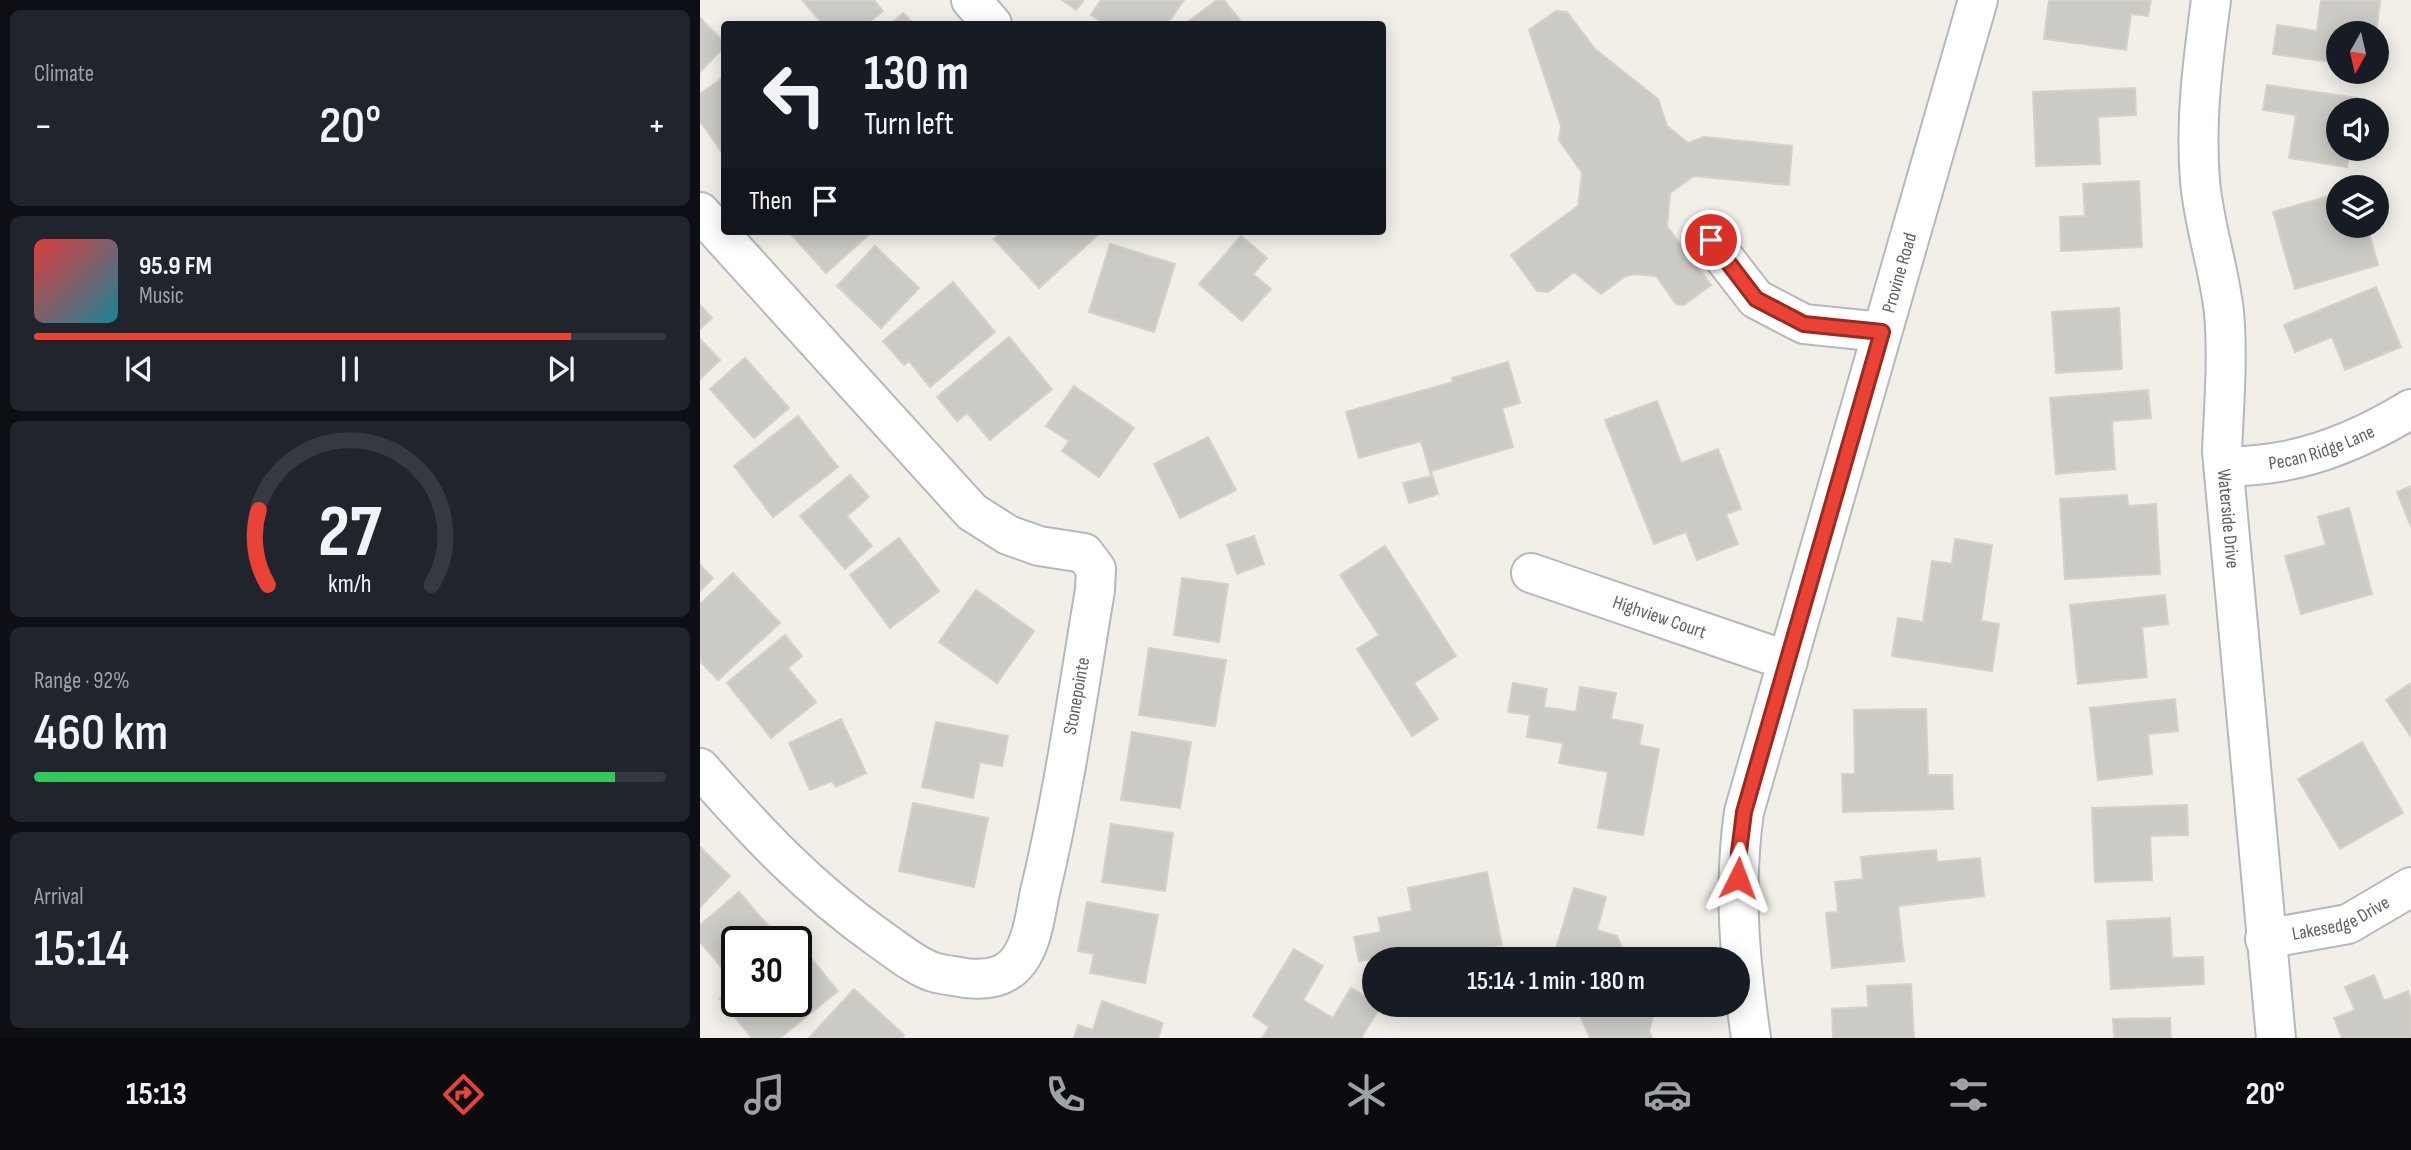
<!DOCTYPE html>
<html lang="en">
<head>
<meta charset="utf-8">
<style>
  :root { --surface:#171b24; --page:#20242c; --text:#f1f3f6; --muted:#9ea1a6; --line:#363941; --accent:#ea4335 }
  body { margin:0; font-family:"Sofia Sans Condensed",sans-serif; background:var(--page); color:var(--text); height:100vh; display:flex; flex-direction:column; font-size:26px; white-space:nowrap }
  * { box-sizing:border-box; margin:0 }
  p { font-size:23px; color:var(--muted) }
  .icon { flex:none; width:38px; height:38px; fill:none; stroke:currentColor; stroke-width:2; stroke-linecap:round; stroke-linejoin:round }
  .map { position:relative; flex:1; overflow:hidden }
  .details { display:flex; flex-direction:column; gap:10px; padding:10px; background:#0d0f14; width:700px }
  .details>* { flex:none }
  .banner { position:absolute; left:21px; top:21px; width:665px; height:214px; border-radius:7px; box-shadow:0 4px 18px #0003; background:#171b24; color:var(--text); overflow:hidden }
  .needle { width:46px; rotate:188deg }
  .tools { position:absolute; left:1626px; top:21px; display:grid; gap:14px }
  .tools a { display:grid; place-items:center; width:63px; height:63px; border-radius:50%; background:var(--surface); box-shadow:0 4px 18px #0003; font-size:35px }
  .speed { position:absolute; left:21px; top:926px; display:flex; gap:14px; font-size:35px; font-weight:700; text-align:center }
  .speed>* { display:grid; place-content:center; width:91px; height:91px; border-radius:50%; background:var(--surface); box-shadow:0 4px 18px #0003; line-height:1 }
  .speed .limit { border:4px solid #111; border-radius:10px; background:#fff; color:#111 }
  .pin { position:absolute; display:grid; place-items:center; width:60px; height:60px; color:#fff; margin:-30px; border:4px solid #fff; border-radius:50%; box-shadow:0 2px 7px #0007 }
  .me { position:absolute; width:77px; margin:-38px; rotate:3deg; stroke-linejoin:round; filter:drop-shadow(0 0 5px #0008) }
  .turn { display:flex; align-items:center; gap:24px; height:147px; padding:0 28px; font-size:32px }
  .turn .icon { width:91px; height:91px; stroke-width:2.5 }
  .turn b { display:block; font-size:49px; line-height:60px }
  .then { display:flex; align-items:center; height:66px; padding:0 28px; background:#0003; gap:14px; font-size:26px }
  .big { font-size:52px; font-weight:600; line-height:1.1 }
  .details .widget { flex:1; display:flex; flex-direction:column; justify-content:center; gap:10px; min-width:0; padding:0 24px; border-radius:10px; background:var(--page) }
  .details .dial { align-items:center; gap:0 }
  .dial svg { height:182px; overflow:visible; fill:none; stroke:var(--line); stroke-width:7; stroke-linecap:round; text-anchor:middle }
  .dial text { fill:var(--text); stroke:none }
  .song { display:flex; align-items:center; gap:21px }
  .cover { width:84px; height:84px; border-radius:10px; background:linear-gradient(135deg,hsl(0 70% 55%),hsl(190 70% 35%)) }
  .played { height:7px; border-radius:4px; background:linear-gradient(90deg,var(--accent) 85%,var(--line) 85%) }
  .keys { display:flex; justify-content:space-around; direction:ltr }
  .heat { display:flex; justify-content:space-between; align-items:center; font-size:38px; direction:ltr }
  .charge { height:10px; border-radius:5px; background:linear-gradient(90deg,#34c759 92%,var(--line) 0) }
  .trip { position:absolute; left:662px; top:947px; width:388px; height:70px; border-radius:35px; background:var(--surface); box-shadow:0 4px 18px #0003; font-weight:600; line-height:70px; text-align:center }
  .menu { display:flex; height:112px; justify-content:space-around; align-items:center; background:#090b0e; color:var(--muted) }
  .menu .icon { width:49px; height:49px }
  .menu .current { color:var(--accent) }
  .menu b { font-size:32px; color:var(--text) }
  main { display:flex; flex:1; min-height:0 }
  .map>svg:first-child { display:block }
  .building { fill:#cccac5; stroke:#d6d1c6; stroke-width:2 }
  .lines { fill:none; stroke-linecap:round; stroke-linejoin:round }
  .minor-casing { stroke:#b5b8bc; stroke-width:42 }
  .minor { stroke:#fff; stroke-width:38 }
  .route-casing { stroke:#982c22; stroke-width:18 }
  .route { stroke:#ea4335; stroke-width:12 }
  .labels { text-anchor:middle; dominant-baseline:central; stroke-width:5; stroke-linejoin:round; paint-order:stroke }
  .street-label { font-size:19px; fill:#5f6368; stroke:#fff }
</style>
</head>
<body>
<main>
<section class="details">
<div class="widget"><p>Climate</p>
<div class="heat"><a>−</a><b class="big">20°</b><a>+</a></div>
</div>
<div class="widget">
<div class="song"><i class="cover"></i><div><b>95.9 FM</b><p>Music</p></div></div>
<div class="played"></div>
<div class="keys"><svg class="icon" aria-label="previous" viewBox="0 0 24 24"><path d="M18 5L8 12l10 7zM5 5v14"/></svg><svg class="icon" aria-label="pause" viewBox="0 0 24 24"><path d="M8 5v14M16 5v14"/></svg><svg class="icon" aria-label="next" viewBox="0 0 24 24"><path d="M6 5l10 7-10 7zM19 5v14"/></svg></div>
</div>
<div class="widget dial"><svg viewBox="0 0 100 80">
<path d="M14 69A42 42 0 1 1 86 69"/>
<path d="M14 69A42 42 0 0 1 10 36" stroke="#ea4335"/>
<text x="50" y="56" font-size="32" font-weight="700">27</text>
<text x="50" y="72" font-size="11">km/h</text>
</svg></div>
<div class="widget"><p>Range · 92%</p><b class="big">460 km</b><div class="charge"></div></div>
<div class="widget"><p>Arrival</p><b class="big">15:14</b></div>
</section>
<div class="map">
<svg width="1711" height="1038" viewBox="0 0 1711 1038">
  <rect width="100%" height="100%" fill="#f1efe8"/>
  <path class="building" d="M102,0H174L183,11L167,24H123Z
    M362,0H384L376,10Z
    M401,0H484L467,24H405L391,15Z
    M517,0H524L543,24H485Z
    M1349,0H1451L1448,16L1431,14L1426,50L1344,39Z
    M1621,0L1680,1L1676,33H1638V63L1573,54L1577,25L1617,31Z
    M856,11L867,12L895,49L958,99L967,126L988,143L1004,137L1092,146L1089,185L994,176L970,193L967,226L1011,285L984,305L976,304L956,276L933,274L924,277L901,294L874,272L848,292L837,291L811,255L878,206L882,173L859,140L861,126L829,30Z
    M203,13L214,24H190Z
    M0,18L24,42V47L0,72Z
    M24,77V148L21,151L0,121V94Z
    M1567,85L1658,98L1656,110H1638V149H1650L1647,167L1589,158L1596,115L1563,110Z
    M1435,88L1436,115L1398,117L1400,164L1336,166L1333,92Z
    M1439,181L1442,247L1361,251L1360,217L1385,216L1383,184Z
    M1633,195L1638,213V226H1667L1678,265L1595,289L1573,212Z
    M88,231H173L126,273Z
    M303,231H399L400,233L339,288L294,239Z
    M541,236L567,258L553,274L571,289L542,321L499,284Z
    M410,244L475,264L454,332L389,312Z
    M175,246L219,288L181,328L137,286Z
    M253,282L295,332L230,387L209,361L204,365L183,341Z
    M1676,287L1701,347L1645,370L1632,337L1595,352L1584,325Z
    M0,305L12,318L0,329Z
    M1419,308L1422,369L1356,373L1352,312Z
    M309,337L352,389L290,440L267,413L257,421L237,397Z
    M0,339L20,360L0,379Z
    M45,358L89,408L54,438L10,389Z
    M808,362L820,403L802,408L813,447L731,471L738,494L709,503L703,483L731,476L721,441L659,458L646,412L753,382L752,378Z
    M374,386L434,428L399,477L362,451L369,441L346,426Z
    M1448,390L1451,418L1412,421L1415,469L1356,474L1350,398Z
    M957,401L981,463L1018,449L1041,509L1026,514L1038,544L997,560L986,532L954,544L905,420Z
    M98,416L138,467L73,517L34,466Z
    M508,437L536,490L480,518L454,464Z
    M150,475L169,497L147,516L172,546L145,569L100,516Z
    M1711,486V527L1697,492Z
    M1427,495L1428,506L1456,504L1460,574L1365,579L1360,499Z
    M1649,508L1672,594L1601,614L1585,556L1626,545L1618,517Z
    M554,536L564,564L537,574L527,545Z
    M199,538L239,591L190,628L150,575Z
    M1255,539L1292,545L1281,621L1299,624L1292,671L1192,656L1198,618L1223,622L1232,561L1252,564Z
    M685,546L756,656L714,683L738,719L712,736L657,649L679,635L640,575Z
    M0,565L13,578L0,591Z
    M33,573L80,623L18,680L0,661V604Z
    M482,578L528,584L519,642L474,635Z
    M276,590L334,631L297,683L239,642Z
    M1465,595L1468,624L1442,627L1447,677L1378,684L1370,605Z
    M85,635L102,656L88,668L116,702L71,738L27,683Z
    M449,648L526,660L515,726L439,715Z
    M813,683L847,689L844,707L876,712L880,687L916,693L911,719L943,725L939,745L959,749L943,835L898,828L908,772L859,763L863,743L827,737L830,715L808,712Z
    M1711,683V737L1686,700Z
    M1475,699L1478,731L1448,734L1452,774L1398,780L1390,708Z
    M1226,709L1228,775H1252L1253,809L1143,812L1142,774H1155L1154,710Z
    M141,719L166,773L136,787L132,781L110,790L89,743Z
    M236,722L308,736L302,766L280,762L273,798L222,787Z
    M432,732L491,742L480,808L421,800Z
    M1662,742L1703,813L1640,849L1598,779Z
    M213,803L288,818L274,887L199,871Z
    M1487,805L1488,835L1450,836L1452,880L1395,882L1392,808Z
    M411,824L473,833L465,891L402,882Z
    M0,847L30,876L0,907Z
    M1236,850L1237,862L1280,858L1284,896L1198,906L1204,961L1132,968L1126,913L1138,912L1135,882L1163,879L1161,857Z
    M787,872L802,945L732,959L677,958L659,961L654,937L681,932L678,918L712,911L708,888Z
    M874,888L906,897L897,930L917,936L927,959H853Z
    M39,892L77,936L71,942H37V971L30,977L0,942V925Z
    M387,902L458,915L445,983L390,973L394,954L378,951Z
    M1470,918L1472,958L1503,957L1504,984L1411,989L1407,921Z
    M95,939L138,991L80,1038H52L20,999L37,986V1001H96V942H92Z
    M594,949L623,966L603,1000L633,1018L651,988L674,1002V1004L681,1006L661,1038H562L569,1027L553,1016Z
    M1674,975L1684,1001L1708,991L1711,1000V1038H1642L1634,1018L1655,1010L1645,987Z
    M1211,984L1214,1038H1133L1132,1009L1168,1007L1167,986Z
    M154,989L204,1035L202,1038H109Z
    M402,1001L463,1023L458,1038H374L378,1025L393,1030Z
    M875,1004H947L953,1017L949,1031L952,1038H890Z
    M1470,1018L1471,1038H1414L1413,1019Z"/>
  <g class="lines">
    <defs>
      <g id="minor">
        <path d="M271,0L292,24"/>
        <path id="s1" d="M1511,0C1503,60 1495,120 1500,181C1504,226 1519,268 1524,312C1528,358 1524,406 1522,451L1576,1038"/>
        <path d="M0,212L272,512L308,535L339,546L384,553L396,569L395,590C378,691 364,793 340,892C335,916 332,948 314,966C301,979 281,980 265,978C255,976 243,975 233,972C215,966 196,950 180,939C108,888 57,833 0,768"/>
        <path d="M1011,241L1056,299L1104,324L1182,332"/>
        <path id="s2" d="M1524,468C1542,466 1561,465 1579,462C1627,454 1670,434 1711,409"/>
        <path id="s3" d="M831,573L1088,661"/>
        <path id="s4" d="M1565,939L1648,924L1711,887"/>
        <path id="s5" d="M1051,1038C1040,961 1033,890 1044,812L1278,0"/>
      </g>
    </defs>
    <use href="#minor" class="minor-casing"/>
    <use href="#minor" class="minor"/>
  </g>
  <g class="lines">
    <defs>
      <path id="route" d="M1011,240L1056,299L1104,324L1182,332L1044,812L1039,852L1038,878"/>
    </defs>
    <use href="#route" class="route-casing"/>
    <use href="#route" class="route"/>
  </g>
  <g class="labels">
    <g class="street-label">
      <text stroke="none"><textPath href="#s5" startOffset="788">Provine Road</textPath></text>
      <text stroke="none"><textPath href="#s2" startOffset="100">Pecan Ridge Lane</textPath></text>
      <text stroke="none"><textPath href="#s1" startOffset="522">Waterside Drive</textPath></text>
      <text stroke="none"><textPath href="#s3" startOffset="136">Highview Court</textPath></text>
      <text transform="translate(377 696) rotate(-80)">Stonepointe</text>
      <text stroke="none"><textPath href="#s4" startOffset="79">Lakesedge Drive</textPath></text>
    </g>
  </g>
</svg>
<div class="tools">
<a><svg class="needle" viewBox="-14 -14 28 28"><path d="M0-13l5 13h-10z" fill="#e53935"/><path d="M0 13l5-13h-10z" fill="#9ea1a6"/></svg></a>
<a><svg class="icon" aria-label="sound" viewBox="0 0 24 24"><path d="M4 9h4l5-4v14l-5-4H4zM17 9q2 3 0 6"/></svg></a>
<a><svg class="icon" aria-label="layers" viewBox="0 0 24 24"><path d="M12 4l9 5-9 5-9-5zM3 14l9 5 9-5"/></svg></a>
</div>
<div class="speed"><div class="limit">30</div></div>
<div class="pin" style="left:1011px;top:240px;background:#d93025"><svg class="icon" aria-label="arrive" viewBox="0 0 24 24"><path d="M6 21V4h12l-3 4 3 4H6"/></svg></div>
<svg class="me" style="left:1038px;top:878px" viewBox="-20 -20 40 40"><path d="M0-17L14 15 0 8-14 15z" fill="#ea4335" stroke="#fff" stroke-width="4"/></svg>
<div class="trip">15:14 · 1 min · 180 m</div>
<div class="banner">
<div class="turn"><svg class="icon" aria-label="left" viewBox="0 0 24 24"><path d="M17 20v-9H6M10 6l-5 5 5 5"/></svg><div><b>130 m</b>Turn left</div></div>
<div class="then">Then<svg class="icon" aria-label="arrive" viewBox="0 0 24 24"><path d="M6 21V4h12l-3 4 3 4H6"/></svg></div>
</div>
</div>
</main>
<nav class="menu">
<b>15:13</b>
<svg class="icon current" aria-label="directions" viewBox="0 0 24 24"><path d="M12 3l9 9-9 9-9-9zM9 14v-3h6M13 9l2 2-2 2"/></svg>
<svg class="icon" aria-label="music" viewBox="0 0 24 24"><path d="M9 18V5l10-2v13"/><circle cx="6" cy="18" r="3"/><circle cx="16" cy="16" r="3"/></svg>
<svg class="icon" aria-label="phone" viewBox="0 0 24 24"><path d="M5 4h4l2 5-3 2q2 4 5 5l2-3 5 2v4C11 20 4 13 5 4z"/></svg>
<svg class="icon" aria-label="climate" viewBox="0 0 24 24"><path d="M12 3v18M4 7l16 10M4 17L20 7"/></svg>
<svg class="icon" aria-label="car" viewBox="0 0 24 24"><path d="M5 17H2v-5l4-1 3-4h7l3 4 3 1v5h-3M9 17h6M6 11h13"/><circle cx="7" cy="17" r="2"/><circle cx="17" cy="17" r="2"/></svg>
<svg class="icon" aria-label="filters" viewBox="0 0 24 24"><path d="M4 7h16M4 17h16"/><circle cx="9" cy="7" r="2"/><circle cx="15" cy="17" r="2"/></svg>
<b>20°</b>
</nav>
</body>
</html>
